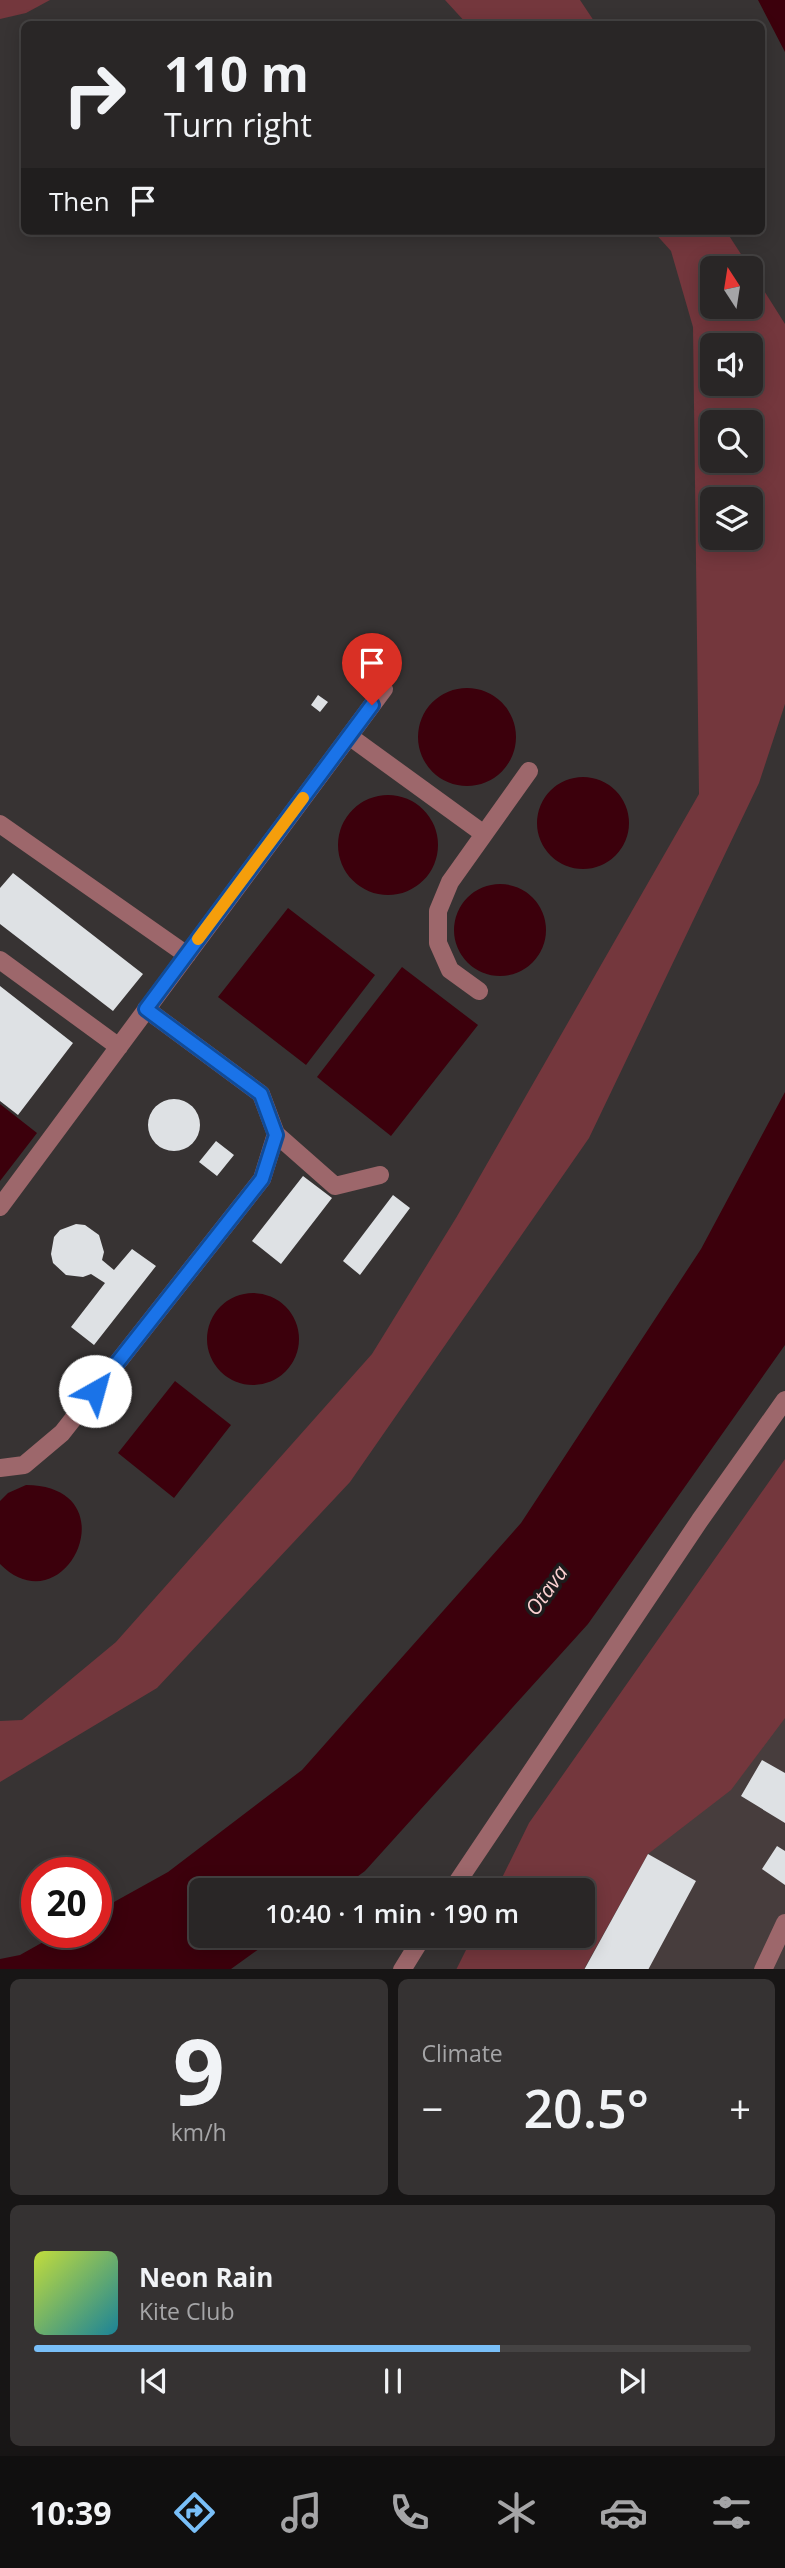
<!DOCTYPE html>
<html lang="en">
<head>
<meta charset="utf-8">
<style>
  :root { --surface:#292626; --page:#353232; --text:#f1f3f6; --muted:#a5a5a7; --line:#454343; --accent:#79bff8 }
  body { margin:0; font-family:"Open Sans",sans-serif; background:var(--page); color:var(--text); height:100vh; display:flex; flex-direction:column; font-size:26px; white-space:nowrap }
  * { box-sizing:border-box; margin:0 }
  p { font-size:23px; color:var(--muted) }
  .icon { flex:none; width:38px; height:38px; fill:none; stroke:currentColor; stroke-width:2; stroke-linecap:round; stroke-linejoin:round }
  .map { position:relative; height:1969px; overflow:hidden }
  .details { display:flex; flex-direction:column; gap:10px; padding:10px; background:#171515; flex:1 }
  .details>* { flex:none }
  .banner { position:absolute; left:21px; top:21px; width:744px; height:214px; border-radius:10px; box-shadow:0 4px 18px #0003,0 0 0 2px var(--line); background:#292626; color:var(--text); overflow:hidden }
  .needle { width:46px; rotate:348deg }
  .buttons { position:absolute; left:700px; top:256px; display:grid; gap:14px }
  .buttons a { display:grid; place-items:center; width:63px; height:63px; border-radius:10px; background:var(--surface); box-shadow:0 4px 18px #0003,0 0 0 2px var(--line); font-size:35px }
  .speed { position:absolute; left:21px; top:1857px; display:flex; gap:14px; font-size:35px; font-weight:700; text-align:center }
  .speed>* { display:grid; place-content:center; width:91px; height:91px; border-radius:50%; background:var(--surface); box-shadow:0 4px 18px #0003,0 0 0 2px var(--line); line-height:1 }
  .speed .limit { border:10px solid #d22; background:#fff; color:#111 }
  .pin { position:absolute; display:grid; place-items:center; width:60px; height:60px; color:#fff; margin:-72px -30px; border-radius:50% 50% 50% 0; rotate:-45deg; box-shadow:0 0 7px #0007 }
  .pin .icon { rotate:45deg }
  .me { position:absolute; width:77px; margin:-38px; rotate:38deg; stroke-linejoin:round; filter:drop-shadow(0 0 5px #0008) }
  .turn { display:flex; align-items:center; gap:24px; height:147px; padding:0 28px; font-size:32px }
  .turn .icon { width:91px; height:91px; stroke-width:2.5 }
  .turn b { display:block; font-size:49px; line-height:60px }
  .then { display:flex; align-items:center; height:66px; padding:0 28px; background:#0003; gap:14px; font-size:26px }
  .big { font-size:52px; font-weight:600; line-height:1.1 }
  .details .card { flex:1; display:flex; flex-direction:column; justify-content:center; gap:10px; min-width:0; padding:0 24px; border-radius:10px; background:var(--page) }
  .details .dial { align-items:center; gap:0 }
  .dial b { font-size:91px; line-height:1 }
  .song { display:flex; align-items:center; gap:21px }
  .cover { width:84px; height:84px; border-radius:10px; background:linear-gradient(135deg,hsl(70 70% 55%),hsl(190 70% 35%)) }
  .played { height:7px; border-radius:4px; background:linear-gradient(90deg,var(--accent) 65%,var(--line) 65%) }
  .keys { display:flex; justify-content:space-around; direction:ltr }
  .heat { display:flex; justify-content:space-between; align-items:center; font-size:38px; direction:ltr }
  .details .tiles { flex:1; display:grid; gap:10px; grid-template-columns:1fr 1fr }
  .card:last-child { grid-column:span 2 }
  .trip { position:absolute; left:189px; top:1878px; width:406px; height:70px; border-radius:10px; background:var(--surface); box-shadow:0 4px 18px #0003,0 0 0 2px var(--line); font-weight:600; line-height:70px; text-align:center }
  .tabs { display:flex; height:112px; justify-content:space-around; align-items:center; background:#100f0f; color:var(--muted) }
  .tabs .icon { width:49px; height:49px }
  .tabs .active { color:var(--accent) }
  .tabs b { font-size:32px; color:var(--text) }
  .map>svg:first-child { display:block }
  .built { fill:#473d3d }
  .green { fill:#74373d; fill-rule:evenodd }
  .water { fill:#3c000c }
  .building { fill:#dee1e4 }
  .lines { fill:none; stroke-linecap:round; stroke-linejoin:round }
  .minor { stroke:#9d676b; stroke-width:18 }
  .route-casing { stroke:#114b97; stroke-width:18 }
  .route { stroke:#1a73e8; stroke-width:12 }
  .slow { stroke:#f59e0b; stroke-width:12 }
  .labels { text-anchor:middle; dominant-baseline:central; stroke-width:7; stroke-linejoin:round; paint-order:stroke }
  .water-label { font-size:21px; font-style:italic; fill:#fdd1d2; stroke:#1d1b1c }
</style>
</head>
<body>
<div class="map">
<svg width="785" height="1970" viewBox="0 0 785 1970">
  <rect width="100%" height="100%" fill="#373333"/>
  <path class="built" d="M785,1707V1969L534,1970L583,1936V1890Z"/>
  <path class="green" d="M0,0H50L26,13L0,19Z
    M445,0H580L596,24H467Z
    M653,231H726L750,268H712V306H751V270L785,324V704L759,783L589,1138L350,1482L157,1688L0,1782V1721L22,1720L116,1642L372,1354L456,1218L699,794L693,327L671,251ZM712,345H751V383H712ZM712,422H751V460H712ZM712,499H751V537H712Z
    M785,1459V1718L731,1790L648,1854L584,1969L456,1970L473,1936H583V1890H496L529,1823Z"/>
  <path class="water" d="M758,0H785V52Z
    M418 737a49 49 0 1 1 98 0a49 49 0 1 1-98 0Z
    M537 823a46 46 0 1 1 92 0a46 46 0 1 1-92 0Z
    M338 845a50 50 0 1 1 100 0a50 50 0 1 1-100 0Z
    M454 930a46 46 0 1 1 92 0a46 46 0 1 1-92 0Z
    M288,908L375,975L306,1065L218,997Z
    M402,967L478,1025L391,1136L317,1077Z
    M785,1092V1345L588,1624L365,1871L339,1890H201V1936H277L231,1969H0V1959L20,1955L61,1932H96V1912L168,1872L302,1770L521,1523L701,1249Z
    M0,1104L37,1133L0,1181Z
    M207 1339a46 46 0 1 1 92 0a46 46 0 1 1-92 0Z
    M175,1381L231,1425L174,1498L118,1453Z
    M26,1485C132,1486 66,1630 0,1564V1501L8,1493Z"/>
  <path class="building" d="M318,695L328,702L320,712L311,705Z
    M13,873L143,974L113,1011L0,924V888Z
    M0,986L73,1043L18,1115L0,1101Z
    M148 1125a26 26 0 1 1 52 0a26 26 0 1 1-52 0Z
    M216,1141L234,1155L217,1176L199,1162Z
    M303,1176L332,1198L281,1264L252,1241Z
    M393,1195L410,1208L360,1275L343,1261Z
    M76,1224L85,1225L99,1235L104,1252L102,1260L114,1270L132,1249L156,1266L94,1345L71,1327L105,1283L91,1274L83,1277L66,1275L53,1263L51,1254L54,1237L60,1230Z
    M762,1760L785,1773V1823L741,1796Z
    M777,1846L785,1851V1885L762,1869Z
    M648,1854L696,1881L648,1970H584Z"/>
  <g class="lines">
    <path class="minor" d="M349,736L484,834
      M0,824L187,955
      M0,960L119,1047
      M479,991L450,970L438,943V911L450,882L529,771
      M276,1134L335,1186L380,1175
      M0,1207L384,689
      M0,1468L24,1465L62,1433L262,1179L276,1134L261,1094L146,1009
      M452,1890L700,1520L785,1400
      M402,1970L423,1936
      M763,1970L785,1923"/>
  </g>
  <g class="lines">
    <defs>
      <path id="route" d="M95,1391L262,1179L276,1135L261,1094L146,1009L372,705"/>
    </defs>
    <use href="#route" class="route-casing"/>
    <use href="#route" class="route"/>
    <path class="slow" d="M198,939L303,798"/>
  </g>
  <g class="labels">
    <g class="water-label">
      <text transform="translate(546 1590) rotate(-54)">Otava</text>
    </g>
  </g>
</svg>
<div class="buttons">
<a><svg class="needle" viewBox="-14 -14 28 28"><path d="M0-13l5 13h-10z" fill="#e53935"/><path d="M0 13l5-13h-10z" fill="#a5a5a7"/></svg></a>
<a><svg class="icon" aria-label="sound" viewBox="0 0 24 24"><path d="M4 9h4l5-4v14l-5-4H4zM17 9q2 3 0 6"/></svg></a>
<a><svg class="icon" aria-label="search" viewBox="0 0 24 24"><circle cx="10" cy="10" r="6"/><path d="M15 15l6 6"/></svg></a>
<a><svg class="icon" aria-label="layers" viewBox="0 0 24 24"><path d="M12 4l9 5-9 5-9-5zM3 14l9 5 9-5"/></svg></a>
</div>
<div class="speed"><div class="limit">20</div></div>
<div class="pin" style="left:372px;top:705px;background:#d93025"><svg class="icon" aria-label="arrive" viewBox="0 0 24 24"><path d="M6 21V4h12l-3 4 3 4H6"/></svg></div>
<svg class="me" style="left:95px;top:1391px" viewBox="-20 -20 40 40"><circle r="19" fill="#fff"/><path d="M0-13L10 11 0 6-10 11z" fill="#1a73e8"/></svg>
<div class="trip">10:40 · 1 min · 190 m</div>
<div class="banner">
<div class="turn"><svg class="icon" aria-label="right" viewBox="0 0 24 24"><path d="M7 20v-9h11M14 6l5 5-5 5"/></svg><div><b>110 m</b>Turn right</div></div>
<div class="then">Then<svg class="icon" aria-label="arrive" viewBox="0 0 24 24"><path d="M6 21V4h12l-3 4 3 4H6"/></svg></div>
</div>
</div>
<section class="details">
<div class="tiles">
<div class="card dial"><b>9</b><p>km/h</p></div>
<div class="card"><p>Climate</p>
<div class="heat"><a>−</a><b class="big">20.5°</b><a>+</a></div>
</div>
<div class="card">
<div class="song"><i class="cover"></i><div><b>Neon Rain</b><p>Kite Club</p></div></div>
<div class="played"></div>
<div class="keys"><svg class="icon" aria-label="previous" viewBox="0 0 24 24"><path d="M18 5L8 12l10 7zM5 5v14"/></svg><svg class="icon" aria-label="pause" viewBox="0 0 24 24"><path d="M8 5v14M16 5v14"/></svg><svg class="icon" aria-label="next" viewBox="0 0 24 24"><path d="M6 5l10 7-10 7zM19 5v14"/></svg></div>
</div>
</div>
</section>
<nav class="tabs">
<b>10:39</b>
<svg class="icon active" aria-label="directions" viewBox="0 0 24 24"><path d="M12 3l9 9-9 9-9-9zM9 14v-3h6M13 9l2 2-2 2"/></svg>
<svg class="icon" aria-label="music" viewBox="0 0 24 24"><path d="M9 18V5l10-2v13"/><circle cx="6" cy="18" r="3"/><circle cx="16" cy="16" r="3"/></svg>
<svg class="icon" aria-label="phone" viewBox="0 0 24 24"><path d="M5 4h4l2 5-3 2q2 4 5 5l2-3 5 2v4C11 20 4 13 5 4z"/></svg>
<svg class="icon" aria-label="climate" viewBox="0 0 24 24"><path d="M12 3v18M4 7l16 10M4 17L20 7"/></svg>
<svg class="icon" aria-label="car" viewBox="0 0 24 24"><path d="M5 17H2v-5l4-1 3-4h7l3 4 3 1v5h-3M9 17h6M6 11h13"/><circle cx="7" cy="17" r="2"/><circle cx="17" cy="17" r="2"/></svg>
<svg class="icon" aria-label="filters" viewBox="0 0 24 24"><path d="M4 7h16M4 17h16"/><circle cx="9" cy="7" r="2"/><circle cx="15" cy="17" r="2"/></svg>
</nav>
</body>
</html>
